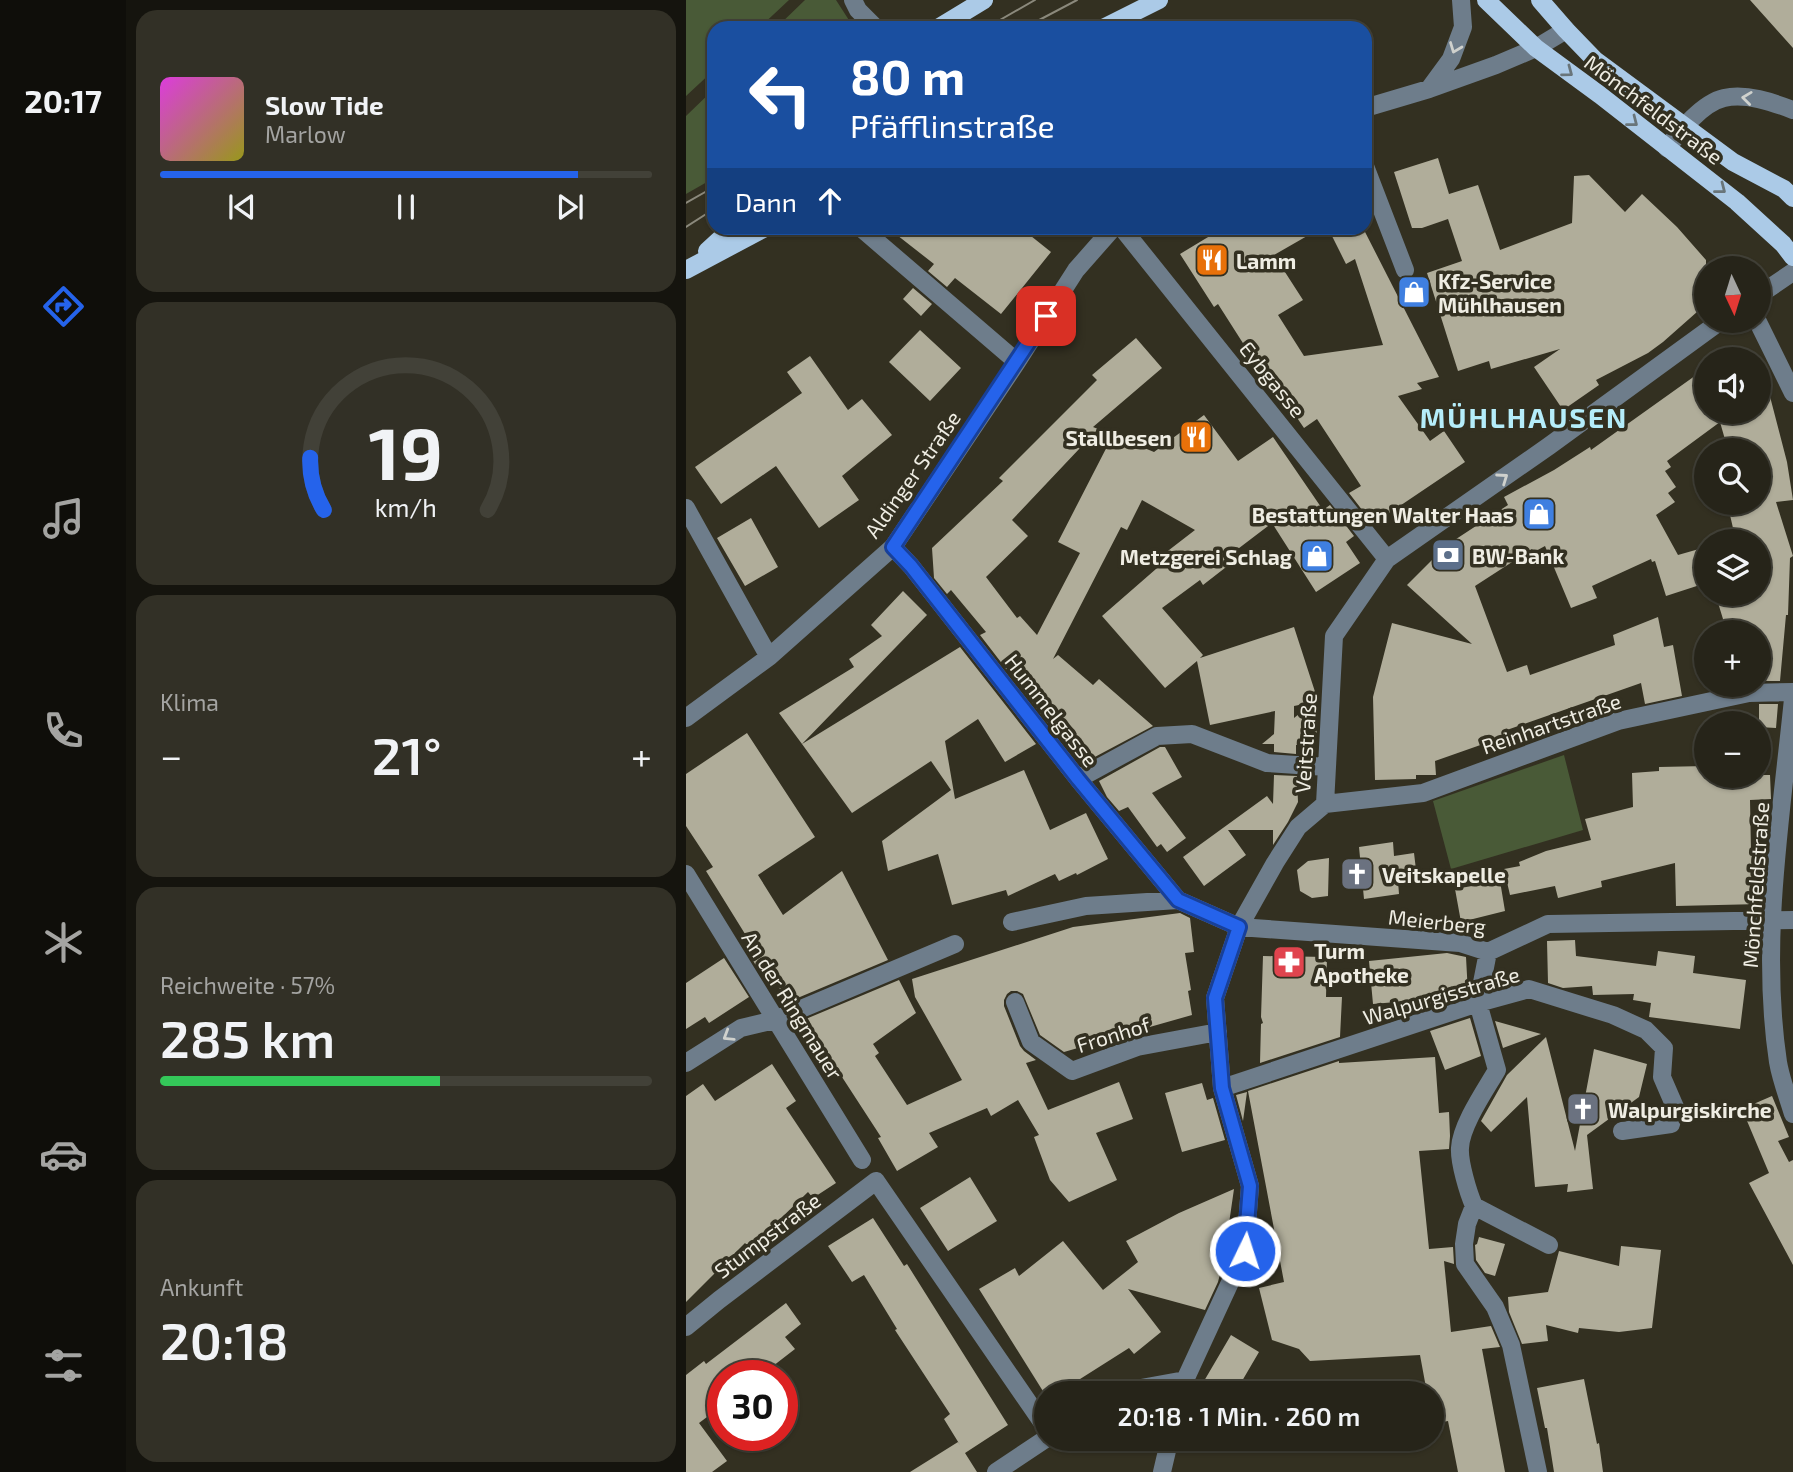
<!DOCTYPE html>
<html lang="de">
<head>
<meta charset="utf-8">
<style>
  :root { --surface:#262419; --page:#323026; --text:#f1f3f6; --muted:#a4a4a2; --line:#424138; --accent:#2563eb }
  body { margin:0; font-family:"Exo 2",sans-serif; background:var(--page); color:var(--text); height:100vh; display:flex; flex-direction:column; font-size:26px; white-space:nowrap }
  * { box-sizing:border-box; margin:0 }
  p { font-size:23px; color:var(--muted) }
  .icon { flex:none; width:38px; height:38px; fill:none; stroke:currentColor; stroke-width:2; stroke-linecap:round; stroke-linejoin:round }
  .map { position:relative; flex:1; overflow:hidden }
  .panel { display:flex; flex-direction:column; gap:10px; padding:10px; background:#15140e; width:560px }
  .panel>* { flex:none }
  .hud { position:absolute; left:21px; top:21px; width:665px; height:214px; border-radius:21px; box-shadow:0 2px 5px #0004,0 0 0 2px var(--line); background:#1a4fa0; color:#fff; overflow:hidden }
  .needle { width:46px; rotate:176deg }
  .tools { position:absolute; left:1008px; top:256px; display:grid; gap:14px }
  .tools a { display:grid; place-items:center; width:77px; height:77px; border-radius:50%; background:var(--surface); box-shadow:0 2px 5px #0004,0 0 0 2px var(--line); font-size:35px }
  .speed { position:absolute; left:21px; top:1360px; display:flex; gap:14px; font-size:35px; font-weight:700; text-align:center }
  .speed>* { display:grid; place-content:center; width:91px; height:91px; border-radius:50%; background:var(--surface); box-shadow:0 2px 5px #0004,0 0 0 2px var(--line); line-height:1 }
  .speed .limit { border:10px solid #d22; background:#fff; color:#111 }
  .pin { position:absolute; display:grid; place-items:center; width:60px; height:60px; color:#fff; margin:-30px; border-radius:14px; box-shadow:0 4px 10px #0006 }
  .me { position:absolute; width:77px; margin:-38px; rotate:4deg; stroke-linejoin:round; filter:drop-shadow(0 0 5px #0008) }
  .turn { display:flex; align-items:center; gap:24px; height:147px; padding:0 28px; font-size:32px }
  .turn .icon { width:91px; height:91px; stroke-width:2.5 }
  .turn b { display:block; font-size:49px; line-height:60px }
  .then { display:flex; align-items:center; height:66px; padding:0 28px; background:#0003; gap:14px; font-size:26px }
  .big { font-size:52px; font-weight:600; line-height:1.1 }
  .panel .card { flex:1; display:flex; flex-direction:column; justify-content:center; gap:10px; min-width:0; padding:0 24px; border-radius:21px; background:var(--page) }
  .panel .dial { align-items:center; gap:0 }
  .dial svg { height:182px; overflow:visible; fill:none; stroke:var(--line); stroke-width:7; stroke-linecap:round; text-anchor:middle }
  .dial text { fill:var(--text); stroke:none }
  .song { display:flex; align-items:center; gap:21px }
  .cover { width:84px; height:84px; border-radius:10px; background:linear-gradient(135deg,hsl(300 70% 55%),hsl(60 70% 35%)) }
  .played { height:7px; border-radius:4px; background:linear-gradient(90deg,var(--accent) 85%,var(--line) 85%) }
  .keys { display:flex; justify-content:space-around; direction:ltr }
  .heat { display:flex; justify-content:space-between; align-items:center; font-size:38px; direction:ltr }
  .charge { height:10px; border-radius:5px; background:linear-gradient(90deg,#34c759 57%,var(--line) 0) }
  .trip { position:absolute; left:348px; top:1381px; width:410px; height:70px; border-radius:35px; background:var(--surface); box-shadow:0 2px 5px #0004,0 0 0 2px var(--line); font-weight:600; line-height:70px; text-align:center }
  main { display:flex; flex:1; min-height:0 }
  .tabs { display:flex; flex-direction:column; width:126px; justify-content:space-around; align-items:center; background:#0f0e0a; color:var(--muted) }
  .tabs .icon { width:49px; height:49px }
  .tabs .selected { color:var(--accent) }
  .tabs b { font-size:32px; color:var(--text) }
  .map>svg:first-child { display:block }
  .green { fill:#495a37 }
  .building { fill:#b0ad9a; fill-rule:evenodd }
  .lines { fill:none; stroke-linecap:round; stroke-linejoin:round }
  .minor { stroke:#6e7d8b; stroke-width:18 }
  .major { stroke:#abcae7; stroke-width:18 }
  .tram { stroke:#8b897c; stroke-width:2 }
  .oneway { stroke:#cfd1cd }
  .oneway2 { stroke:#69757a }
  .route-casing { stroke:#184099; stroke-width:18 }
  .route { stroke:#2563eb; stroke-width:12 }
  .labels { text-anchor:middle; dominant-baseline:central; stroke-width:7; stroke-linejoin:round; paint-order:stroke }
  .street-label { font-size:21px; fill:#efede3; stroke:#333021 }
  .poi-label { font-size:21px; font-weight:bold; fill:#efede3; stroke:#333021; text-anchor:start }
  .district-label { font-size:28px; font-weight:bold; letter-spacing:2px; fill:#b5edfa; stroke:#333021 }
</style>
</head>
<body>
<main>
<nav class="tabs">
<b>20:17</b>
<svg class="icon selected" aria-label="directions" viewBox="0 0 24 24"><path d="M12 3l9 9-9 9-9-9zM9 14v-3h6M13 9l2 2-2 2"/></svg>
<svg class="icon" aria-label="music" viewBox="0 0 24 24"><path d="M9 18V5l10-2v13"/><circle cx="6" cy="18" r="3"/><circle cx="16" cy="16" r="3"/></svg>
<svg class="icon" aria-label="phone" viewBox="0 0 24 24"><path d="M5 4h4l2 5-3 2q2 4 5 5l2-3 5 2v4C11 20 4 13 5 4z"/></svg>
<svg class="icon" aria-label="climate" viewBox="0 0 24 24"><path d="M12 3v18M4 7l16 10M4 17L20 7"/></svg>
<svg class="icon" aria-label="car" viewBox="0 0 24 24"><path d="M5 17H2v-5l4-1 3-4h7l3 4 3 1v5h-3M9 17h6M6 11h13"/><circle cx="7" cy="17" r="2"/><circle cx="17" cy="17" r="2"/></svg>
<svg class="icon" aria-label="filters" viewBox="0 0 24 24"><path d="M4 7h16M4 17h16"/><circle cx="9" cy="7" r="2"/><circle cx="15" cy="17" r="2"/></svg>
</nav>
<section class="panel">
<div class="card">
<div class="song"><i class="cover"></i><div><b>Slow Tide</b><p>Marlow</p></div></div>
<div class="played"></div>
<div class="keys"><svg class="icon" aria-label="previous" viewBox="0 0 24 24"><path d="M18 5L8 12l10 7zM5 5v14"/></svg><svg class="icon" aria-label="pause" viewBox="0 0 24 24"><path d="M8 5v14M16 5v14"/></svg><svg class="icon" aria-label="next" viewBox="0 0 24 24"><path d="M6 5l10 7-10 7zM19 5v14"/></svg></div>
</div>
<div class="card dial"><svg viewBox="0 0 100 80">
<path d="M14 69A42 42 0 1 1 86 69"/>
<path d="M14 69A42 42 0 0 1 8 46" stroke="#2563eb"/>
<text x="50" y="56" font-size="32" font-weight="700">19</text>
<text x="50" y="72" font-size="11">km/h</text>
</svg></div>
<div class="card"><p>Klima</p>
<div class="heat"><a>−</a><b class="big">21°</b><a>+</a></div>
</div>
<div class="card"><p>Reichweite · 57%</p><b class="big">285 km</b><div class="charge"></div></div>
<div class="card"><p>Ankunft</p><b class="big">20:18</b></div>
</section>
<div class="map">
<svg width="1107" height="1472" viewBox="0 0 1107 1472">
  <rect width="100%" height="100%" fill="#333021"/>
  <path class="green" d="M0,0H103L73,28H28V70L0,96Z
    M119,0H150L168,28H90Z
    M28,89V178L0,194V116Z
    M878,755L897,830L765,869L747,801Z"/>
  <path class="building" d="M1064,0H1107V48Z
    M752,158L763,194L792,185L814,250L886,223L888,176L903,175L939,212L956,194L991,227L1020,260V304L977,342L962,353L910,380L913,385L877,410L848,367L874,349L805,369L803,361L772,371L741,273L776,261L762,219L736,228H726L708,172Z
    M202,228H335L365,252L315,314L269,278L261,287L242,271L248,264Z
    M537,228H635L588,255L617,300L592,315L618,356L697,345L669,259L660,264L642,228H677L753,377L731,383L736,389L712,396L744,441L758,431L779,462L687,524L663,493L675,486L631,419L618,428L579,371L576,373L532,304L528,307L494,254Z
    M227,288L246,304L235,316L217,299Z
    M234,330L275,368L244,401L203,362Z
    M450,338L476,368L407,427L412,429L326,520L342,536L300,577L331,618L334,616L351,635L394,553L372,542L427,435L468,452L518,415L552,461L587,437L637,510L644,505L668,536L660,542L674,563L630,592L586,523L540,558L544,564L517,585L514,580L476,608L517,655L514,658L608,627L632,701L630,745H610V754L588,752V744H576L588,734L589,711L524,725L511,661L479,688L416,616L478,562L474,557L509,530L456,500L441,530L435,527L367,659L372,655L407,685L413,679L467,726L405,759L373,729L369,732L294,635L300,632L265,590L261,594L248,578L246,548L317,481L313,478L411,380L406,375ZM628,702L608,718V706Z
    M124,356L162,410L176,399L206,435L156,476L173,500L133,528L90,466L35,504L9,467L116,393L101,372Z
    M1020,368V411H1073V386L1081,385L1101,462L1107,500L1090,502L1107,556L1104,558L1102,615H1100L1094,681H1073V632H1041L1029,593H1073V541H1050L1041,502H1073V450H1042L1034,422L981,461L985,467L979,471L990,487L982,493L989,502L970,515L992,555L1020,547V583L980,596L969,561L966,562L965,559L906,586L911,598L885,608L859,546L848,552L846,549L789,586L821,672L841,665L844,675L929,645L927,635L972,617L978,647L987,645L996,696L959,704L955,683L818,731L820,736L749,761L750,775H730V779L689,780L687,697L706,623L786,644L721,585L761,545L822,505L818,497L868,470L904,447L905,450Z
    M65,518L92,567L59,586L31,538Z
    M217,591L241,615L116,744L93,713L168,667L163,659L196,636L185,625Z
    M274,647L350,744L319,762L292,719L259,741L269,799L338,770L364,830L400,813L422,859L391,875L390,873L373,881L369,874L322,896L320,890L266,905L252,854L202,871L196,841L265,790L245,761L166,813L116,744Z
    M1073,704H1092L1090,728L1073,727Z
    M61,733L129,837L72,875L97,915L156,871L202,960L102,1002L89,981L82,985L58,946L64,942L20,871L27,867L0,826V774Z
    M474,747H479L496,777L466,793L500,838L481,852L475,844L471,847L442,807L433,811L421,797L413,781Z
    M1020,766V775H1084L1085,799L1064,800L1065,852H1073L1075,904L990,906L989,863L915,881L916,887L872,898L869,886L824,895L818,869L834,866L833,862L860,851L905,840L899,819L947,807L946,773L973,771V767Z
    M588,775L611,776L612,802L602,822L587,845V830H542L560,855L518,886L497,857L581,796L587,804Z
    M707,842L708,856L728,853L731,878L712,881L713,894L678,899L673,847Z
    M643,858L642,896L626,898L614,891L611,870L622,861Z
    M814,881L819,911L775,922L769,889Z
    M494,913L504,918L508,952L499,953L505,990L502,991L506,1015L432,1036L416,1039V1041L378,1052L354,1035L337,994L331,991H325L321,994L318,1000V1006L334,1046L338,1051L350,1060L340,1063L362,1110L433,1082L447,1119L410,1133L431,1180L383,1202L364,1180L348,1137L353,1135L332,1100L305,1116L301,1108L243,1133L252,1147L211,1171L192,1138L195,1137L156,1077L151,1079L115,1021L213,980L230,1013L187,1044L193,1053L189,1056L221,1105L276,1080L229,997L226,979L387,927Z
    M889,940L890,956L970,966L972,951L1009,956L1007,973L1060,980L1054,1029L963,1017L965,1003L947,1000L948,994L907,995L906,986L877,988L862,983L861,941Z
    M761,953L780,957L782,994L736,1009L733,1000L687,1004L683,961Z
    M577,956L641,957L640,997H656L654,1037L574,1063L575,1024L577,1023L575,1017Z
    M38,958L63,997L23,1023L19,1017L0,1029V983Z
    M784,1018L795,1056L759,1070L744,1031Z
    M809,1021L855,1034L817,1048Z
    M860,1037L889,1151L908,1049L961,1064L953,1097L901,1135L907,1189L881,1192L882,1184L849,1187L841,1097L805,1132L795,1121L821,1075Z
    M749,1057L753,1113L763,1112L764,1136L763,1149L733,1151L743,1249L767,1247L768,1264L758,1261L765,1332L805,1326L814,1347L796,1349L819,1472H772L762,1421L746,1424V1393H741L734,1355L624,1361L613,1349L586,1340L573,1288L598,1282L562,1091L653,1061V1063Z
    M86,1064L110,1101L100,1108L150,1183L127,1198L122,1192L64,1248L59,1243L0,1302V1096L17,1084L29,1101Z
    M516,1083L521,1100L527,1098L539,1140L496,1152L479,1093Z
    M561,1092L557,1121L550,1095Z
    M1086,1096L1103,1137L1092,1141L1103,1162L1107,1160V1265L1063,1183L1083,1173L1056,1109Z
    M284,1177L311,1221L262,1251L234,1208Z
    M548,1189L538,1258L532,1282L519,1310L442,1289L475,1332L448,1354L443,1348L372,1393H360V1396L293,1289L329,1268L333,1276L377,1241L417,1290L452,1262L440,1241L493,1213Z
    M187,1218L218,1266L221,1264L322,1425L279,1453L291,1472H224L272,1442L274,1445L258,1419L264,1414L209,1330L211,1329L178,1275L166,1282L142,1246Z
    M793,1237L819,1244L809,1276L799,1273L790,1260L789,1245L791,1244Z
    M935,1246L975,1250L966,1328L933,1332L893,1328L892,1333L860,1325L862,1341L836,1344L823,1312L822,1297L862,1292L873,1251L933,1266Z
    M100,1303L115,1324L99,1337L109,1349L74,1376H37V1405L13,1423L41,1461L26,1472H0V1375L18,1361L20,1364Z
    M545,1335L573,1352L549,1393H511Z
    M898,1379L911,1444L913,1443L917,1472H868L861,1428H859L851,1388Z"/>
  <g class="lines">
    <path class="minor" d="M167,0L172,10L190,28
      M743,89L765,59L777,27L775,0
      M679,108L743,89L810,65L850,48L880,30
      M981,148C994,131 1016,103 1038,98C1060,93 1086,102 1107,110
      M679,166L719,270
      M175,228L331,362
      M436,228L701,559
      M1073,295L1107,272
      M1071,320L1107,393
      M0,508L83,657
      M207,547L225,566L392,779L492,900
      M1107,699C1095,819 1074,942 1092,1062C1095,1080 1102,1097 1107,1114
      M0,718L83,657L207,547L331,362L390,270L427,228
      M392,779L471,736L506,734L581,763L641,767
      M639,804L737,793L932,721L1063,693L1107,692
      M0,874L176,1160
      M326,922L400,906L492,900L553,927L774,943L802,952L862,924L1107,920
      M802,952L792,1003L811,1070C800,1089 775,1125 774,1148C773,1162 782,1192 788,1206L781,1224L778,1244L779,1264L809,1307L825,1345L852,1472
      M329,1002L345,1042L386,1071L451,1047L532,1032
      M0,1063L55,1028L89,1020L269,944
      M536,1088L792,1003L843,989L927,1015L960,1030L978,1048L976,1077L989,1107L985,1124L936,1131
      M788,1206L863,1245
      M0,1327L33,1300L190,1181L360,1428
      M439,1393L444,1390L499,1380
      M495,1393L499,1380L559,1250L564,1186L536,1088L529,998L553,927L589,863L612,827L639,804L648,636L701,559L863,446L1036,320
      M310,1472L361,1438
      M476,1472L484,1438"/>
    <path class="major" d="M800,0L850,48L914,95L1051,202L1097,244L1107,257
      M854,0L880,30L909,60L1047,162L1098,189L1107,198
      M252,28L298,0
      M417,28L473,0
      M21,251L46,228
      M0,270L79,228"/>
    <path class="tram" d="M300,28L349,0
      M338,28L391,0
      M0,203L28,187
      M0,227L28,209"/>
  </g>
  <defs><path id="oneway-chevron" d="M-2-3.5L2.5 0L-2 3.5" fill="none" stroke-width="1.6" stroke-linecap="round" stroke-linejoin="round" transform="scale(1.75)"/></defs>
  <g class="oneway">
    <use href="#oneway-chevron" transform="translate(769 48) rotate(111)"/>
    <use href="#oneway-chevron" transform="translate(1061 98) rotate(-173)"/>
    <use href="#oneway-chevron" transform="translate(817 478) rotate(-35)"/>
    <use href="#oneway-chevron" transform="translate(42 1036) rotate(148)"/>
  </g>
  <g class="oneway2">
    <use href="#oneway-chevron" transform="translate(882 72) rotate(37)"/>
    <use href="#oneway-chevron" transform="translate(947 122) rotate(38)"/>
    <use href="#oneway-chevron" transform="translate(1035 189) rotate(38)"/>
  </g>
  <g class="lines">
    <defs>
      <path id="route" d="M360,316L207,547L225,566L392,779L492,900L553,927L529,998L536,1088L564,1186L559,1251"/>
    </defs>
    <use href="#route" class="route-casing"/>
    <use href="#route" class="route"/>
  </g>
  <defs>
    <symbol id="restaurant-square" viewBox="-11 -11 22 22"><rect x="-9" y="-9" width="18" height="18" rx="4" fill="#e8710a" stroke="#333021"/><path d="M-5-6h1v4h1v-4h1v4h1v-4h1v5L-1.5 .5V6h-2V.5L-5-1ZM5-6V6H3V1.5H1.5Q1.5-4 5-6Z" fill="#fff"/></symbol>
    <symbol id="shop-square" viewBox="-11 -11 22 22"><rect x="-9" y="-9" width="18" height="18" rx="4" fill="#3f7fe0" stroke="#333021"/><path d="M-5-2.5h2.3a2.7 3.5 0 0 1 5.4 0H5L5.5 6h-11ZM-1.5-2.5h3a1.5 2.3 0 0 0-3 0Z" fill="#fff"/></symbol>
    <symbol id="bank-square" viewBox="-11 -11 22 22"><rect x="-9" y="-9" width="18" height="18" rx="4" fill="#5c6f8a" stroke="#333021"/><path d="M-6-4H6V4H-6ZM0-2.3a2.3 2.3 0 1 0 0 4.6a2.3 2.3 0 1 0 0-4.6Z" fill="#fff"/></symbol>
    <symbol id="church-square" viewBox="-11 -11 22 22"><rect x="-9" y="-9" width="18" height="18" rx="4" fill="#6b7280" stroke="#333021"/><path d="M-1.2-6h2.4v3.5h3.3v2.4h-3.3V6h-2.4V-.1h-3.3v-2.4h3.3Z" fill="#fff"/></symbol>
    <symbol id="pharmacy-square" viewBox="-11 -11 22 22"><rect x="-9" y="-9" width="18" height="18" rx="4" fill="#e0444e" stroke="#333021"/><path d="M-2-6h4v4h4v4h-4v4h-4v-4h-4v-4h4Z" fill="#fff"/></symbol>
  </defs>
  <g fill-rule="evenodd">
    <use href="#restaurant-square" x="507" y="241" width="38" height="38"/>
    <use href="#shop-square" x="709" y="273" width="38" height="38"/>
    <use href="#restaurant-square" x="491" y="418" width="38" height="38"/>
    <use href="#shop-square" x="834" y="495" width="38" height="38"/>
    <use href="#bank-square" x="743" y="536" width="38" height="38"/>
    <use href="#shop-square" x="612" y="537" width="38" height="38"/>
    <use href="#church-square" x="652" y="855" width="38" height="38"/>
    <use href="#pharmacy-square" x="584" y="943" width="38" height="38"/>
    <use href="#church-square" x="878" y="1090" width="38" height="38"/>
  </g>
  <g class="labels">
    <g class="street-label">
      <text transform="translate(968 109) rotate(37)">Mönchfeldstraße</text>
      <text transform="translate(587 379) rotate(51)">Eybgasse</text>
      <text transform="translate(226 474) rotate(-55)">Aldinger Straße</text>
      <text transform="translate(366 710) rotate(52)">Hummelgasse</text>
      <text transform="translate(865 723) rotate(-19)">Reinhartstraße</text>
      <text transform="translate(619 743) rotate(-86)">Veitstraße</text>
      <text transform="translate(1069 885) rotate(-86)">Mönchfeldstraße</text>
      <text transform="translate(751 921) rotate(6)">Meierberg</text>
      <text transform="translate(755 995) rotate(-16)">Walpurgisstraße</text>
      <text transform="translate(107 1005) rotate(58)">An der Ringmauer</text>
      <text transform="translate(427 1034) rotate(-17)">Fronhof</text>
      <text transform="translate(81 1235) rotate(-37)">Stumpstraße</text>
    </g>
    <g class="poi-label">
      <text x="550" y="260">Lamm</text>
      <text x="752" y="280">Kfz-Service<tspan x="752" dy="24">Mühlhausen</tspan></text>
      <text x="486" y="437" text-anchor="end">Stallbesen</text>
      <text x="828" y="514" text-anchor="end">Bestattungen Walter Haas</text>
      <text x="786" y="555">BW-Bank</text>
      <text x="606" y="556" text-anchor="end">Metzgerei Schlag</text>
      <text x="696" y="874">Veitskapelle</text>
      <text x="628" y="950">Turm<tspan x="628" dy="24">Apotheke</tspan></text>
      <text x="922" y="1109">Walpurgiskirche</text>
    </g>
    <g class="district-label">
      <text x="838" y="417">MÜHLHAUSEN</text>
    </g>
  </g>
</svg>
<div class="tools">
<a><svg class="needle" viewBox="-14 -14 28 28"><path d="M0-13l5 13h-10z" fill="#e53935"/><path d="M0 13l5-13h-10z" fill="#a4a4a2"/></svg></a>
<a><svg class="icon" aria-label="sound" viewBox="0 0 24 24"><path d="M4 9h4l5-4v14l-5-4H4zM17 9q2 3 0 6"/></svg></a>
<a><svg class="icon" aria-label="search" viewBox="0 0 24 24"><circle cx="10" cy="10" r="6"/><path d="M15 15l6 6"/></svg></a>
<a><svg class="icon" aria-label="layers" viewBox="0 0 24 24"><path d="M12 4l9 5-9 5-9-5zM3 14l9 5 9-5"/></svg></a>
<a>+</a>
<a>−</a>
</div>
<div class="speed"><div class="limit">30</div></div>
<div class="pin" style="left:360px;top:316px;background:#d93025"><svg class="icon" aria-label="arrive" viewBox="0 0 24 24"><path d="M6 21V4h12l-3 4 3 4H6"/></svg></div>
<svg class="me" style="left:559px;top:1251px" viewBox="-20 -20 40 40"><circle r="17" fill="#2563eb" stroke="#fff" stroke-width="3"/><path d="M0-11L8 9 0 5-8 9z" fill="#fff"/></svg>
<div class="trip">20:18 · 1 Min. · 260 m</div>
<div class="hud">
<div class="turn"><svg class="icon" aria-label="left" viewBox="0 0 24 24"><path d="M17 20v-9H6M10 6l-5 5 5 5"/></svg><div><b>80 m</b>Pfäfflinstraße</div></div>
<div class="then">Dann<svg class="icon" aria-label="ahead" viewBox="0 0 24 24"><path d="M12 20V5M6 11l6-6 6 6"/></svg></div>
</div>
</div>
</main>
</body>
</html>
